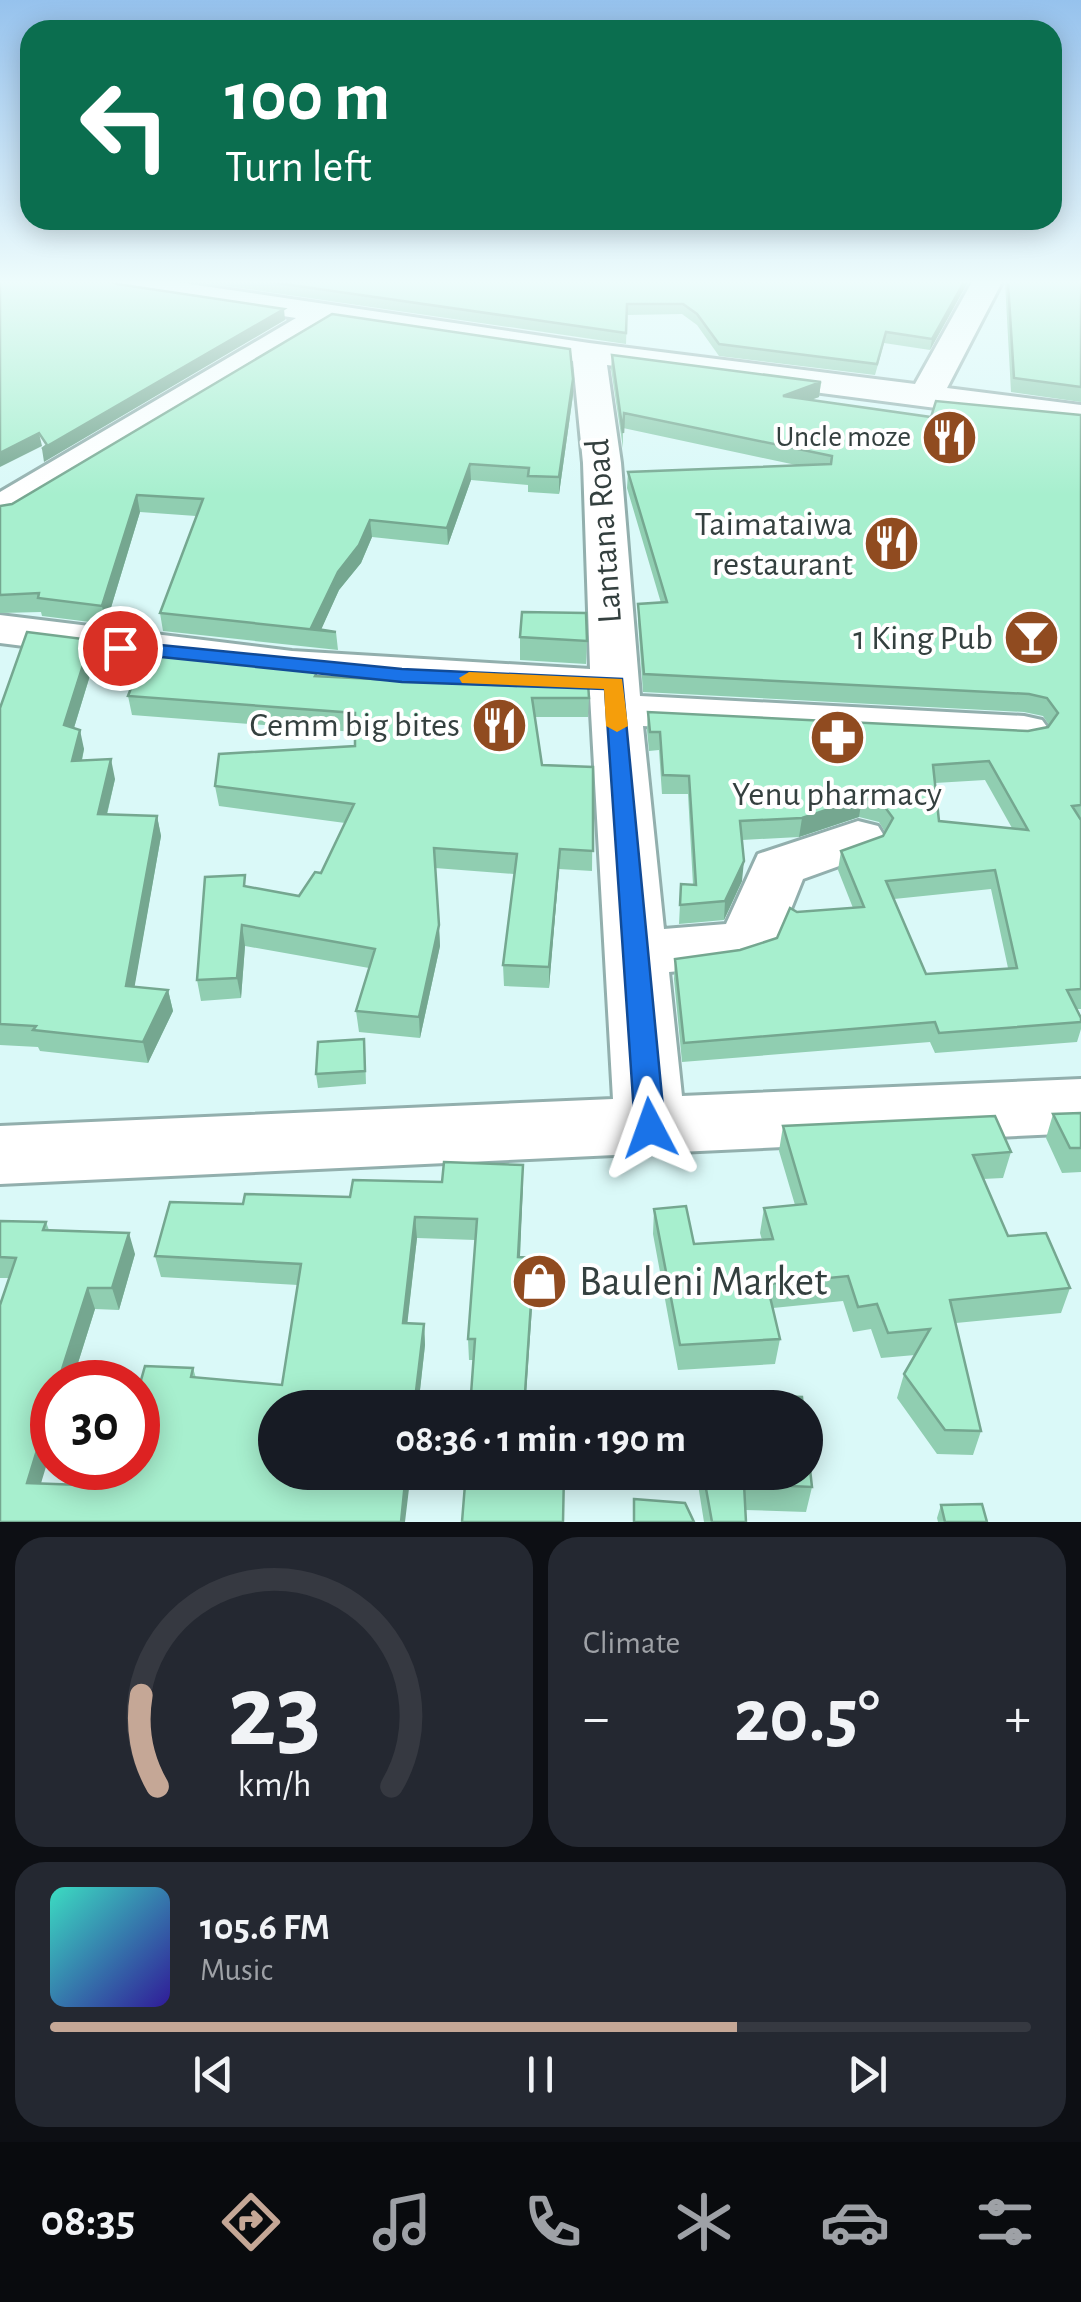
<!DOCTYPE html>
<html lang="en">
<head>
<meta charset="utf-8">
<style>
  :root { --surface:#171b24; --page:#242831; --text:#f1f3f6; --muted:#9ea1a6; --line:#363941; --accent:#c5a796 }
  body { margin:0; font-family:"Alegreya Sans",sans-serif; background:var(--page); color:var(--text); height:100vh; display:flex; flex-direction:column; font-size:38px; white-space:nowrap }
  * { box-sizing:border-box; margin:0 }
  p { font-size:32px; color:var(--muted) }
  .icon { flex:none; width:55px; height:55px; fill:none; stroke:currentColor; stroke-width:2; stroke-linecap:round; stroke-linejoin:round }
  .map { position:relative; height:1522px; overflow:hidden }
  .panel { display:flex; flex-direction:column; gap:15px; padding:15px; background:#0d0f14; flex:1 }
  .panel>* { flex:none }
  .guide { position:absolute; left:20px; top:20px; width:1042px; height:210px; border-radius:30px; box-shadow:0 5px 25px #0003; background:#0b6e4f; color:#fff; overflow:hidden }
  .speed { position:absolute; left:30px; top:1360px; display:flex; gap:20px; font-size:50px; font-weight:700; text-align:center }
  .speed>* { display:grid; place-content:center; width:130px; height:130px; border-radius:50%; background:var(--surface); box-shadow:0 5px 25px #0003; line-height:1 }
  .speed .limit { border:15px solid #d22; background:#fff; color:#111 }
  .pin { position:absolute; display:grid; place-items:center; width:85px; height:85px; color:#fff; margin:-42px; border:5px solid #fff; border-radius:50%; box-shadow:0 2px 10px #0007 }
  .me { position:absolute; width:110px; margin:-55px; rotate:356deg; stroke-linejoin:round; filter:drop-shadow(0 0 8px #0008) }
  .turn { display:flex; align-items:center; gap:35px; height:210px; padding:0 40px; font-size:45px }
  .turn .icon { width:130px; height:130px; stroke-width:2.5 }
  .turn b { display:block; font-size:70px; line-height:85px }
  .big { font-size:75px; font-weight:700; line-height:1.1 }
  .panel .tile { flex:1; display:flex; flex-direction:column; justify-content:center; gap:15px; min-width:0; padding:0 35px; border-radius:30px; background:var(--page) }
  .panel .dial { align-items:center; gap:0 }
  .dial svg { height:260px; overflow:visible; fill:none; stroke:var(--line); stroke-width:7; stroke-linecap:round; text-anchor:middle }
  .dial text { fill:var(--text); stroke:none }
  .song { display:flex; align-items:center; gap:30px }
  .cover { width:120px; height:120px; border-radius:15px; background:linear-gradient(135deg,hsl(170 70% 55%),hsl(250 70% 35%)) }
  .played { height:10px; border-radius:5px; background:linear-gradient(90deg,var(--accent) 70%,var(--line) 70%) }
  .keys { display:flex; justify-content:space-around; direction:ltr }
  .heat { display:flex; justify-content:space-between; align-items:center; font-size:55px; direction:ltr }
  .panel .tiles { flex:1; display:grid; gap:15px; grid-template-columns:1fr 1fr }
  .tile:last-child { grid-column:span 2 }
  .trip { position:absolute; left:258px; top:1390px; width:565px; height:100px; border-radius:50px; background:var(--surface); box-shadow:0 5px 25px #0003; font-weight:700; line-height:100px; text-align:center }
  .dock { display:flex; height:160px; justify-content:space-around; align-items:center; background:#090b0e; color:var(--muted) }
  .dock .icon { width:70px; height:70px }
  .dock .active { color:var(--accent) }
  .dock b { font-size:45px; color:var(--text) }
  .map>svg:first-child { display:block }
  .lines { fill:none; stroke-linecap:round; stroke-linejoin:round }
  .minor-casing { stroke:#92afad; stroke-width:6 }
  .minor { fill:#fff; fill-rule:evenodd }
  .wall { fill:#90ceb1; fill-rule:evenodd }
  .shaded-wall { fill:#75a790 }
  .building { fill:#a7efce; stroke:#75a790; stroke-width:2.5; fill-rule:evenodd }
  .route { fill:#1a73e8; stroke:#114b97; stroke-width:2.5 }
  .slow { fill:#f59e0b }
  .labels { text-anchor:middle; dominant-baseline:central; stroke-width:8; stroke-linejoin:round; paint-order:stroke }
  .far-poi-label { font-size:30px; fill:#34403f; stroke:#fff; text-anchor:end }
  .poi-label { font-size:35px; fill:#34403f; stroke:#fff; text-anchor:end }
  .street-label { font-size:35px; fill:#34403f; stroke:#fff }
  .near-poi-label { font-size:42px; fill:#34403f; stroke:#fff; text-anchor:start }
</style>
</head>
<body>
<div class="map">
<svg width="1081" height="1522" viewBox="0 0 1081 1522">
  <rect width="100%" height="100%" fill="#daf9f8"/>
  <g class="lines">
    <defs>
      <path id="minor" d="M104,282H176L589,343L915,384L972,282H1002L947,388L1081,405V427L607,365L621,463L640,696L1024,716L1042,720L1050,731L1042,742L1024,746L643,726L664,929L726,924L758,854L858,821L878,826L886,839L878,852L803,879L773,954L737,966L669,972L682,1096L1081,1079V1133L0,1184V1126L613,1099L590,695L292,680L0,643V615L292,651L590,669L583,463L573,361L332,324L14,518L0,521V492L296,318L119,291Z"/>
    </defs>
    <use href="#minor" class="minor-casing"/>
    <use href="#minor" class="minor"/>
  </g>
  <path class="wall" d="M199,282H968L930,350L884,343L875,375L719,356L697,325L682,314L627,315L626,344Z
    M1005,282H1081V402L1011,392Z
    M612,355L821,382L819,397L810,400L931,417L1081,415V1009H1077L1081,1018V1029L1077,1042L935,1053L930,1042L682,1062L674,979L675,959L740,950L777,938L797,912L853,908L838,870L841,851L883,836L885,832L879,822L859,817L799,837L742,840V881L724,920L679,924L681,884L693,885L688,794H662L659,750L649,751L647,730L648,712L1028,731L1048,727L1049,725L1043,716L1024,712L643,692L638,621V604L661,603L627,488L628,472L796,465L623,428V448L611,369ZM985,780L1012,828L939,821L935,783ZM991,889L1008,968L926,974L894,899Z
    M573,395L559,494L528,492V485L471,480L448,545L372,537L361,563L339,590L321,629L336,632L338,650L163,631L160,613L196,516L140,512L106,624L42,616L41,612L0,613V506Z
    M520,637L587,641L586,664L520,660Z
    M95,659L74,728L84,749L82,761L115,779L107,815L157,816L161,836L134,987L168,990L173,1011L148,1063L40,1051L38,1047L0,1045V708Z
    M321,677L589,698L588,717H535L542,765L593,767L592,871L559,869L549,988L504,986L503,965L514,874L435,868L440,946L420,1038L359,1032L356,1011L369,968L245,946L241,998L201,1001L197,980L247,887L299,896L321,873L345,823L219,806L215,786L355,746V732L132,715L128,696Z
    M365,1052L366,1084L318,1088L316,1074Z
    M1081,1113V1172L1062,1173L1046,1138L1053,1114Z
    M783,1126L1011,1152L1003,1178L983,1179L1008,1236L1070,1288L1061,1313L956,1323L981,1431L973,1455L937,1454L897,1398L904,1374L915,1355L881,1358L871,1329L853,1332L843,1301L773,1308L780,1339L775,1364L678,1370L653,1234L654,1209L694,1244L762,1240L760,1233L764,1208L795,1205L779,1151Z
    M523,1165L520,1257L534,1279L474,1360H469L468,1339L475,1240L417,1238L407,1323L424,1324L425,1345L418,1408H275L405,1522H0L9,1278H0V1221L46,1222L49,1230L135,1254L119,1310L95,1309L72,1382H52L41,1483L110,1486L193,1368L196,1378L282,1385L298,1285L161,1277L155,1256L243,1204L350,1197L442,1182Z
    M696,1472H805L812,1487L806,1512L746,1510V1522H704Z
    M941,1505L987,1522H938L937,1518Z"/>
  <path class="shaded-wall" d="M964,282H968L930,350L932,339Z
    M284,309L285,320L44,462L42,449Z
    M573,379V395L559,494V477Z
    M821,382L819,397L781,411L783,396Z
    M39,433L42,446L0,467V453Z
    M470,464L471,480L448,545L447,528Z
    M137,495L140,512L106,624L102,606Z
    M370,520L372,537L361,563L339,590L321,630L311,629L338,572Z
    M91,640L95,659L69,744L64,725Z
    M80,730L84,749L77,781L72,761Z
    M111,759L115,779L102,834L98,814Z
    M862,798L859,817L799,837L802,818Z
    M157,816L161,836L131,1007L126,986Z
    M560,849L559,869L549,988V967Z
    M744,861L742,881L724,920L725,901Z
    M242,925L245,946L241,998L237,978Z
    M439,925L440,946L420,1038L419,1017Z
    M168,990L173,1011L148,1063L143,1042Z
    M523,1165V1186L519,1278L518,1257Z
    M415,1217L417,1238L405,1344L403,1323Z
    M129,1233L135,1254L119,1310L112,1288Z
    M534,1258V1279L525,1408H524Z
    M88,1288L95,1309L72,1382H58Z
    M424,1324L425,1345L418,1408H414Z
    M52,1401V1447L35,1503L27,1483Z
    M406,1472H411L405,1522H401Z"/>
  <path class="building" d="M0,282H112L117,284L284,309L42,449L47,445L39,433L0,453Z
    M270,282H964L932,339L886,332L877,364L719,344L697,314L683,304H627L626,333Z
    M1008,282H1081V387L1014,378Z
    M332,314L570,349L573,379L559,477L528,476L529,468L470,464L447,528L370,520L359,545L338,572L311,628L336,632L160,613L203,499L137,495L102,606L38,598L39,593L0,595V506L12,504Z
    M612,355L821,382L783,396L931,417L936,401L1081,415V805L1072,806L1081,820V989L1067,990L1081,1018V1022L939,1033L935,1022L684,1043L675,959L740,950L777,938L790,908L797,912L864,907L841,851L883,836L893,818L882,803L862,798L802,818L740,821L744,861L725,901L680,905L681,884L696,885L689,776L663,775L660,732H650L648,712L1028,731L1048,727L1058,713L1047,698L1029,694L644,674L638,604L667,602L628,472L831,464L832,456L624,413L623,433ZM989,761L1028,830L939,821L933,765ZM995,870L1017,968L926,974L886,881Z
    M522,612L586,613L587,641L520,637Z
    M27,632L91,640L64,725L80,730L72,761L111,759L98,814L157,816L126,986L168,990L143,1042L33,1030L36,1026L0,1024V708Z
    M147,647L320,667L315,676L516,686L517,678L588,682L589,698H532L542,765L593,767V851L560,849L549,967L503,965L517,854L434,848L439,925L419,1017L356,1011L375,949L242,925L237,978L197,980L205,877L245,875L244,886L299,896L315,872L321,873L354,804L215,786L219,754L355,746V713L128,696Z
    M364,1039L365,1071L316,1074L318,1042Z
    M1081,1113V1148H1070L1053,1114Z
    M995,1116L1011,1152L973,1155L1008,1236L1046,1233L1070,1288L950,1300L981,1431L945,1430L904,1374L930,1329L888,1333L877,1304L858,1307L848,1276L767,1284L780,1339L680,1345L654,1209L686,1206L694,1244L773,1239L764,1208L806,1204L783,1126Z
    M444,1162L523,1165L518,1257L534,1258L524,1408H470L475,1339H468L477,1219L415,1217L403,1323L424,1324L414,1408H275V1472H406L401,1522H0V1305L16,1258L0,1257V1221L46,1222L43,1230L129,1233L112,1288H88L58,1382H52V1401L27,1483L110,1486L115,1468H138V1391L145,1366L193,1368L191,1377L282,1385L301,1264L155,1256L170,1202L243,1204L245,1194L350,1197L353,1180L442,1182Z
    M689,1393L802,1397L803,1408H692Z
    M805,1425L812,1487L744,1484L746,1522H712L703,1472H805Z
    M466,1472H564L563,1522H462Z
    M634,1499L685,1503L694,1522H634Z
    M982,1504L987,1522H945L941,1505Z"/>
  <linearGradient id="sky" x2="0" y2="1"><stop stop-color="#96c2ed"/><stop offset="0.57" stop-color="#eefcfc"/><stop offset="1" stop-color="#eefcfc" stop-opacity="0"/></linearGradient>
  <rect width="1081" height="495" fill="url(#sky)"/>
  <path class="route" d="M120,641L402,669L622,679L665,1128L660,1136L650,1140L639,1136L635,1128L605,689L402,682L113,652L110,648Z"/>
  <path class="slow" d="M469,672L622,679L628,726L617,732L606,726L604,689L462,683L459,678Z"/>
  <defs>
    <symbol id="restaurant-disc" viewBox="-11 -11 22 22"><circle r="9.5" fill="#904b20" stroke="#fff"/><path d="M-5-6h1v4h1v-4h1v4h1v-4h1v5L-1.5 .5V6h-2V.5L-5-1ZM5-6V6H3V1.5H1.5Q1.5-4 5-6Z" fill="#fff"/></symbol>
    <symbol id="bar-disc" viewBox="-11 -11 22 22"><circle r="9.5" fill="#904b20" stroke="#fff"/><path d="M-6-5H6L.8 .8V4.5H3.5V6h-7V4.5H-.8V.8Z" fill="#fff"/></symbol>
    <symbol id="pharmacy-disc" viewBox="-11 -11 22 22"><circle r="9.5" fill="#904b20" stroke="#fff"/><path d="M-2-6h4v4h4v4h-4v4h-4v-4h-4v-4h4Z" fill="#fff"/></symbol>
    <symbol id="shop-disc" viewBox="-11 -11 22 22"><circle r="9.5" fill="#904b20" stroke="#fff"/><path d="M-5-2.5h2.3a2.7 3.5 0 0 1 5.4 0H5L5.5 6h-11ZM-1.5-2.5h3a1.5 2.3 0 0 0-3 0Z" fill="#fff"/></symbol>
  </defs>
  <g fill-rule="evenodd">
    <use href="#restaurant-disc" x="918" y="406" width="63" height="63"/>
    <use href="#restaurant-disc" x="860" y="512" width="63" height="63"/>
    <use href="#bar-disc" x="1000" y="606" width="63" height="63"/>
    <use href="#restaurant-disc" x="468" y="694" width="63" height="63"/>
    <use href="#pharmacy-disc" x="806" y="706" width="63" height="63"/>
    <use href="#shop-disc" x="508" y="1250" width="63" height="63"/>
  </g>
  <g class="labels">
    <g class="far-poi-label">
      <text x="911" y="437">Uncle moze</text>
    </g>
    <g class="poi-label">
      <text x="853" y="524">Taimataiwa<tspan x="853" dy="40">restaurant</tspan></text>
      <text x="993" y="638">1 King Pub</text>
      <text x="460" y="725">Cemm big bites</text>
      <text x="837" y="794" text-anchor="middle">Yenu pharmacy</text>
    </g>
    <g class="street-label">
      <text transform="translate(604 531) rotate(-94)">Lantana Road</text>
    </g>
    <g class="near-poi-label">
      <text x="579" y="1282">Bauleni Market</text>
    </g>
  </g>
</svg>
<div class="speed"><div class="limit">30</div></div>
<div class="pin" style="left:120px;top:648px;background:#d93025"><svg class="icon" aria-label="arrive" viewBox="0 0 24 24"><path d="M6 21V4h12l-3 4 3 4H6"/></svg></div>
<svg class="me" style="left:650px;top:1128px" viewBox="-20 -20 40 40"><path d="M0-17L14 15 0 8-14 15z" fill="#1a73e8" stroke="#fff" stroke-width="4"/></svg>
<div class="trip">08:36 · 1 min · 190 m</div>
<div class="guide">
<div class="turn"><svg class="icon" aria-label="left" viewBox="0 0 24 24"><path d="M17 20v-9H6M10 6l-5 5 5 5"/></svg><div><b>100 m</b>Turn left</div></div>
</div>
</div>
<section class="panel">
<div class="tiles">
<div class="tile dial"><svg viewBox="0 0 100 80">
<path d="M14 69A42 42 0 1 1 86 69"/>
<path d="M14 69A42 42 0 0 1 9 41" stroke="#c5a796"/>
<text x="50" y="56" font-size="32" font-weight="700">23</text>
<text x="50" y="72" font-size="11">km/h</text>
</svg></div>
<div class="tile"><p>Climate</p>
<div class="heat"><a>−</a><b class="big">20.5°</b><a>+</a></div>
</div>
<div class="tile">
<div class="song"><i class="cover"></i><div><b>105.6 FM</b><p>Music</p></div></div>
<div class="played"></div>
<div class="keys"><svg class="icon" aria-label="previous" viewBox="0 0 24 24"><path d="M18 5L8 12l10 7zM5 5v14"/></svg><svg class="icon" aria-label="pause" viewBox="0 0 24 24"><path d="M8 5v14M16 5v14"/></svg><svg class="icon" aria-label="next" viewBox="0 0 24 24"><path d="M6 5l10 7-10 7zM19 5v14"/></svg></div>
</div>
</div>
</section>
<nav class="dock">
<b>08:35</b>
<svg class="icon active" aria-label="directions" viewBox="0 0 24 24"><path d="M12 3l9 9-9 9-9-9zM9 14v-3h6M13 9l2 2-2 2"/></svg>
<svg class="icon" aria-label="music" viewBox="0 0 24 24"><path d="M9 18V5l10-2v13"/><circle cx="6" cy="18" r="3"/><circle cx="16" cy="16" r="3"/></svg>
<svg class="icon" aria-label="phone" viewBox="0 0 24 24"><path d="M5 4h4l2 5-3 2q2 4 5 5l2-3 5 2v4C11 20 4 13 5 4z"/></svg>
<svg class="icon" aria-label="climate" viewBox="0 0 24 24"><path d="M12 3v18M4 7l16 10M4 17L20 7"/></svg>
<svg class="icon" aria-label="car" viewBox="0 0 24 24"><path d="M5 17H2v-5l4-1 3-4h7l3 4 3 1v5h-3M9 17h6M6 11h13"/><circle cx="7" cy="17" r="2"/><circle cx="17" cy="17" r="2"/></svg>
<svg class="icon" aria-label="filters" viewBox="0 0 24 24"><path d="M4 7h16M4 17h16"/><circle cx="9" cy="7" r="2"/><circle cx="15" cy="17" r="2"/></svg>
</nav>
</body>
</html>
